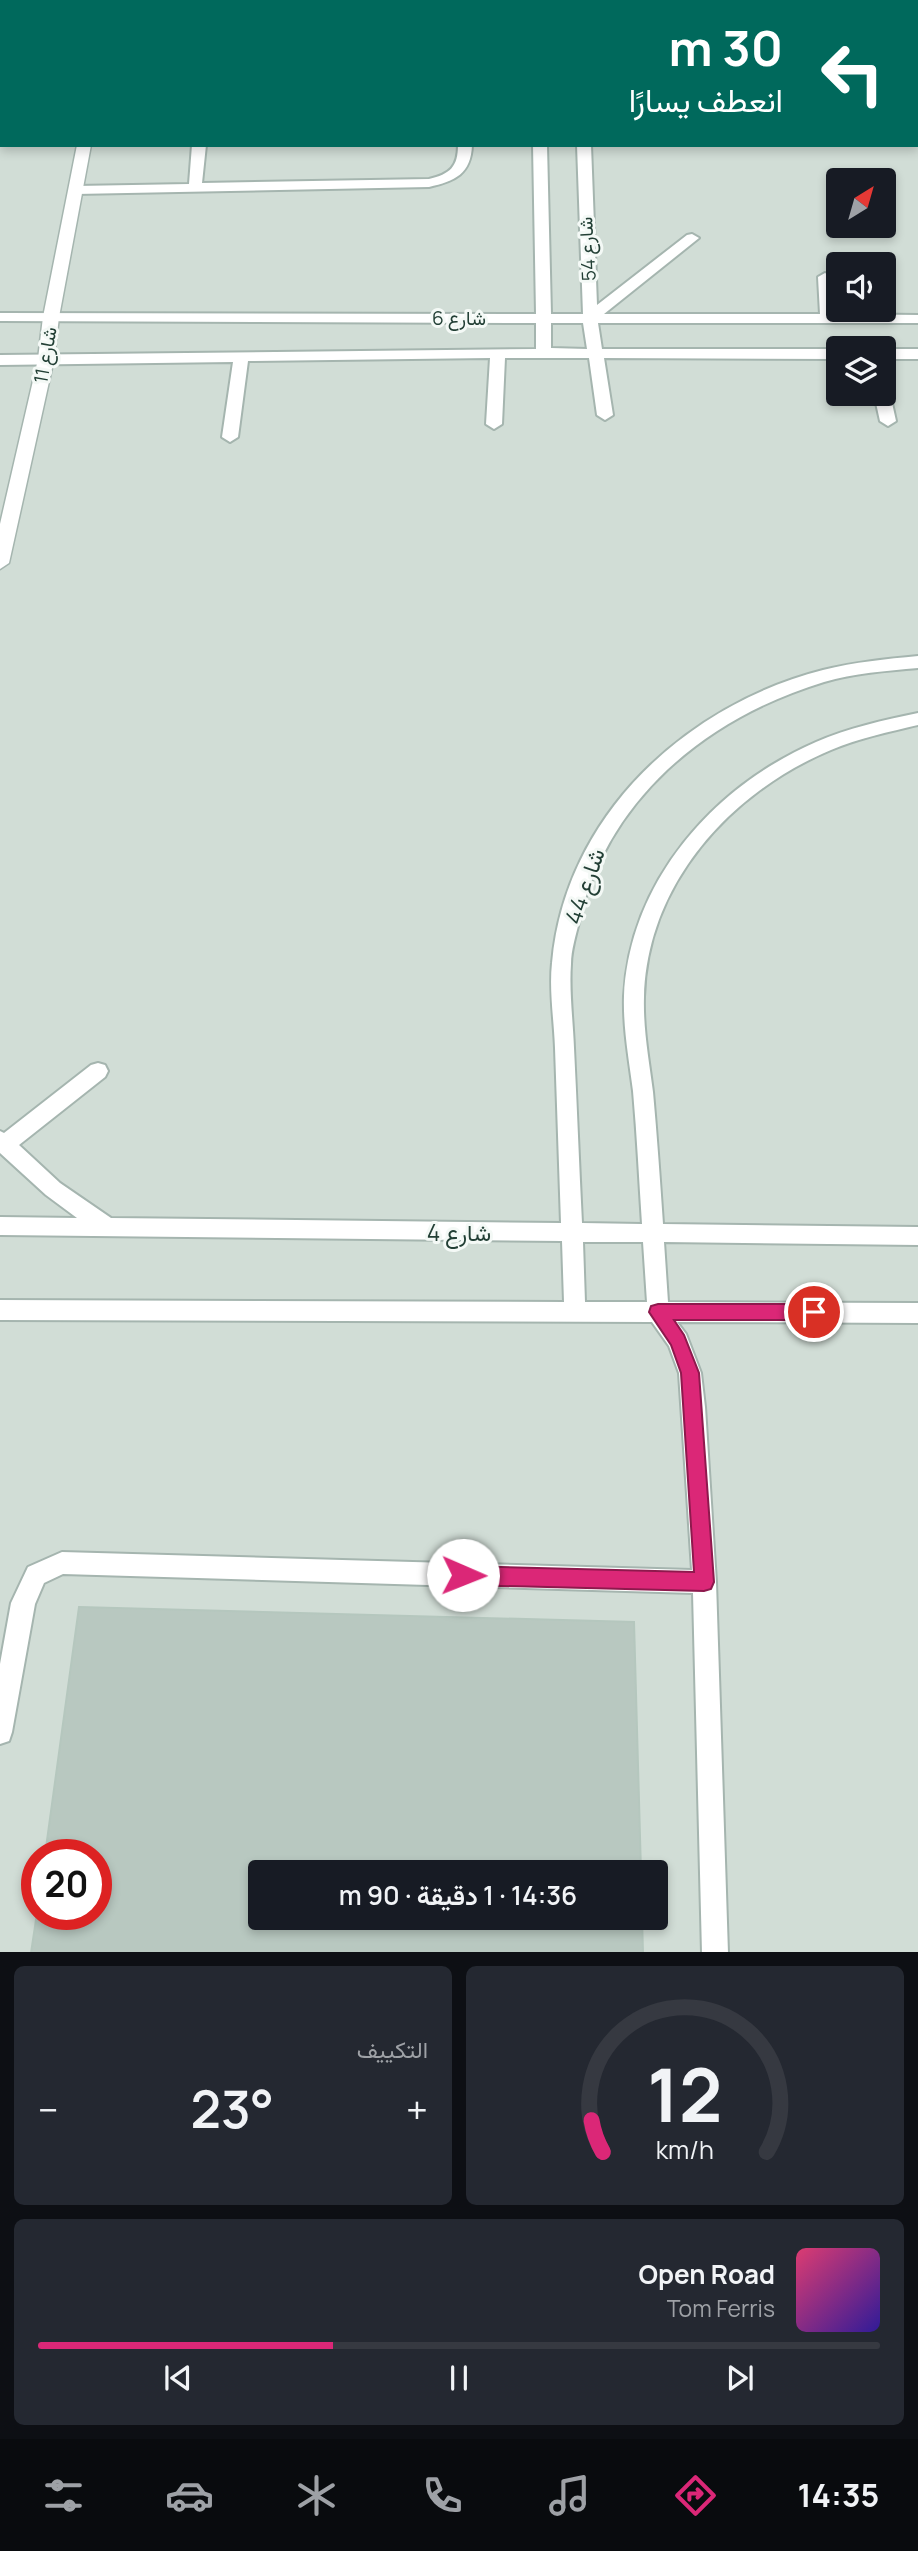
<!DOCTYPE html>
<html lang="ar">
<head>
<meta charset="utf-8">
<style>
  :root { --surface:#171b24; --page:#242831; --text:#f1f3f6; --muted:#9ea1a6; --line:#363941; --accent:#db2777 }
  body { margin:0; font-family:Manrope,Vazirmatn,sans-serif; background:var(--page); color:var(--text); direction:rtl; height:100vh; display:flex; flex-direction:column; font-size:26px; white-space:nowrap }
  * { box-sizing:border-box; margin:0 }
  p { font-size:23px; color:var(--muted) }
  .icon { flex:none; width:38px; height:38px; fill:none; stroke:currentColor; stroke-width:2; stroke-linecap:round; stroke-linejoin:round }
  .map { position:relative; height:1952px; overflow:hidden; direction:ltr }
  .drawer { display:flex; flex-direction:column; gap:14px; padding:14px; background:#0d0f14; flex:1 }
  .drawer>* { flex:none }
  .banner { position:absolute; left:0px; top:0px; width:919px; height:147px; box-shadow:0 4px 10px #0003; direction:rtl; background:#00695c; color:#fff; overflow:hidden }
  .needle { width:46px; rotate:37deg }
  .controls { position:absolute; left:826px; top:168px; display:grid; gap:14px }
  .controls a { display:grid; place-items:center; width:70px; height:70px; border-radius:7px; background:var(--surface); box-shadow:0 4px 10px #0003; font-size:35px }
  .speed { position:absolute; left:21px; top:1839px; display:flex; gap:14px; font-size:35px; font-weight:700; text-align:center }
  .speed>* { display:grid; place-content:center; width:91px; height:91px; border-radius:50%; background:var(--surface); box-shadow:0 4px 10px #0003; line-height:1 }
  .speed .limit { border:10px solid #d22; background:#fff; color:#111 }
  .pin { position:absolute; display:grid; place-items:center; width:60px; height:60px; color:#fff; margin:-30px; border:4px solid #fff; border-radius:50%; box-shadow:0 2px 7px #0007 }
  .me { position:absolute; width:77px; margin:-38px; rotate:91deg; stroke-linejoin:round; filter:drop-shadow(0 0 5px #0008) }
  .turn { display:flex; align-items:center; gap:24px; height:147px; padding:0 21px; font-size:32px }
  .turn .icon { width:91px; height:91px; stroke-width:2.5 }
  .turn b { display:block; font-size:49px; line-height:60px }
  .big { font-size:52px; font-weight:600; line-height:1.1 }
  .drawer .tile { flex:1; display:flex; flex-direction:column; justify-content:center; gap:10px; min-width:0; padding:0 24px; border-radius:10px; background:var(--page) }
  .drawer .dial { align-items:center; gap:0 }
  .dial svg { height:182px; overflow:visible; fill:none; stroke:var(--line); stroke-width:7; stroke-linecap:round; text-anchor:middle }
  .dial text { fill:var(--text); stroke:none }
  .song { display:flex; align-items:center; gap:21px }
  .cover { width:84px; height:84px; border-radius:10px; background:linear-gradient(135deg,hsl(340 70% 55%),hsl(250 70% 35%)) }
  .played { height:7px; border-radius:4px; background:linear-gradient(90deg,var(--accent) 35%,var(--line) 35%) }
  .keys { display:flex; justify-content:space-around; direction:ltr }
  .heat { display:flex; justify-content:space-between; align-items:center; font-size:38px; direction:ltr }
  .drawer .tiles { flex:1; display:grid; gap:14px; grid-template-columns:1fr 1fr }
  .tile:last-child { grid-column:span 2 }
  .trip { position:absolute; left:248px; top:1860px; width:420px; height:70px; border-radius:7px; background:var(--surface); box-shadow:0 4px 10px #0003; font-weight:600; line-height:70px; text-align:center; direction:rtl }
  .menu { display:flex; height:112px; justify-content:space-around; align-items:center; background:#090b0e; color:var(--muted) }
  .menu .icon { width:49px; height:49px }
  .menu .current { color:var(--accent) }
  .menu b { font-size:32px; color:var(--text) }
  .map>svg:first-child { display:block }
  .built { fill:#d1ddd6; fill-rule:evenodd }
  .building { fill:#b8c8c0; stroke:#b5c7be; stroke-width:2 }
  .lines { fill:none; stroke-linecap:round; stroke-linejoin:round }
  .service-casing { stroke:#a5b5af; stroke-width:4 }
  .minor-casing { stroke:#a5b5af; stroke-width:3 }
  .path { stroke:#83b29e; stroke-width:3.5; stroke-dasharray:2.5 3.5; stroke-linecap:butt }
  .service { fill:#fff; fill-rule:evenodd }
  .minor { fill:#fff; fill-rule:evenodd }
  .route { fill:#db2777; stroke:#8e194d; stroke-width:2 }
  .labels { text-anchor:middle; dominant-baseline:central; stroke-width:6; stroke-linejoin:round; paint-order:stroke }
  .far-street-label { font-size:19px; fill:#223f35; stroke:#f4f9f6 }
  .street-label { font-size:23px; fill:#223f35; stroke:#f4f9f6 }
</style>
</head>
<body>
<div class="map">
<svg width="918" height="1953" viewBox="0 0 918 1953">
  <rect width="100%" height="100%" fill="#e3ede8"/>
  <path class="built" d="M0,0H918V1952L0,1953ZM2,2H917V145H2ZM838,180H884V226H838ZM838,264H884V310H838ZM838,348H884V394H838ZM37,1855H96V1914H37ZM261,1872H656V1918H261Z"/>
  <path class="building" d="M79,1607L634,1622L641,1872H261V1918H642L643,1953H31L37,1913L96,1914V1855H45Z"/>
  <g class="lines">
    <defs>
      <path id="service" d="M219,0H237L218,2Z
        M434,0H453L454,2H435Z
        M697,0H715L696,2Z
        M917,15H918V23H917Z
        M192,145H206L202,183L429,179C450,174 458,167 458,145H472C471,174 455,181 429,187L76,194L69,190L76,186L189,184Z
        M533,145H547L551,314H583L577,145H591L597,305L687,235L692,234L699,238L604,314H820L818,277L825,273L832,277L835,314L918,315V323H598L602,349H838V359L604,358L613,415L605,420L597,415L589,358H505L502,424L494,429L486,424L490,358L248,361L238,437L230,442L222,437L233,362L0,365V355L536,349V323L0,321V313L536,314ZM551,323H583L587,349L551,348Z
        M884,349H918V359H884Z
        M884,390L890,394L896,421L888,426L880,421L874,394H884Z
        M918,656V668C886,671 854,673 824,682C706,718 607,799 579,922C576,935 571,950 571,964C569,991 573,1021 574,1048C577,1107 579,1165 582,1223L642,1224C639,1180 637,1135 633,1091C629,1060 623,1028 624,996C630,881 713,787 816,742C848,728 884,720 918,713V725C889,732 859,738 831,750C730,792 647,884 644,997C643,1029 649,1060 653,1092C657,1136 660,1180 663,1224L918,1227V1245L664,1242L668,1302L918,1303V1323L677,1322L686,1334L701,1373L705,1407L716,1582L728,1953H702L693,1593L63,1574L44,1583L35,1604L12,1732L9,1741L0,1744V1664L11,1603L28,1567L62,1552L692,1570L679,1373L669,1346L652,1322L0,1320V1300L564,1302L562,1241L0,1235V1217L77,1218L46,1195L0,1153V1131L4,1133L91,1065L98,1063L105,1065L108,1071L105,1077L19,1145L60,1183L111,1218L561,1223C559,1164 557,1106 555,1048C554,1020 549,990 552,963C565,816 686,705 823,670C855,662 886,659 918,656ZM583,1242H643L647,1302H585Z"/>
      <path id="minor" d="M31,0H45L30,2Z
        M103,0H117V2H103Z
        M0,126H2L0,140Z
        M77,145H91L59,317L54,359L9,563L0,569V524L38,359L43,317Z"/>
    </defs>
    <use href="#service" class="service-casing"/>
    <use href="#minor" class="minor-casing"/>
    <path class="path" d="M620,0L627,2"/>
    <use href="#service" class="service"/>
    <use href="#minor" class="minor"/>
  </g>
  <path class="route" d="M658,1304H814L820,1307L823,1312L820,1318L814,1320H674L684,1335L699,1373L714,1582L711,1589L704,1591L463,1585L457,1582L454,1575L457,1569L463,1566L694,1572L681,1373L671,1345L649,1312L651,1306Z"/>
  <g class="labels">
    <g class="far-street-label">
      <text transform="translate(587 249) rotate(-93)">شارع 54</text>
      <text x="459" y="318">شارع 6</text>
      <text transform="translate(45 355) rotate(-80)">شارع 11</text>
    </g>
    <g class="street-label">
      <text transform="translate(584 886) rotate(-71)">شارع 44</text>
      <text x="459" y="1232">شارع 4</text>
    </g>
  </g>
</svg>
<div class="controls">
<a><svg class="needle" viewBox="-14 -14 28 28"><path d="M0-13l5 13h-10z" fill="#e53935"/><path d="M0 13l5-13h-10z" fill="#9ea1a6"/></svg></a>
<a><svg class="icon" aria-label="sound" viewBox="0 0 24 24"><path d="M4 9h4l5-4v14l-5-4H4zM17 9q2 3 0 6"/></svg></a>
<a><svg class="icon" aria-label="layers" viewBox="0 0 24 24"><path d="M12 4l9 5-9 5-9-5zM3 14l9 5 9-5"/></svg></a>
</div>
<div class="speed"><div class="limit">20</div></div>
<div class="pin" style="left:814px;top:1312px;background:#d93025"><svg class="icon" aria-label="arrive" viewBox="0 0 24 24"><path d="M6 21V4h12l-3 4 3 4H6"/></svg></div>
<svg class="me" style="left:463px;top:1575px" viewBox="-20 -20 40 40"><circle r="19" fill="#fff"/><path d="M0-13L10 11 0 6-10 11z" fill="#db2777"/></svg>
<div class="trip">14:36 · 1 دقيقة · 90 m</div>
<div class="banner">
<div class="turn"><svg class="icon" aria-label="left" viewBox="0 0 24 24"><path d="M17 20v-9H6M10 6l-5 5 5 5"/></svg><div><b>30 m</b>انعطف يسارًا</div></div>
</div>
</div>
<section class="drawer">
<div class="tiles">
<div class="tile dial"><svg viewBox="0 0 100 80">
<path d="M14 69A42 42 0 1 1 86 69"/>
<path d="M14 69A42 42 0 0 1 9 55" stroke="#db2777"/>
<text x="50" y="56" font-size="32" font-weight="700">12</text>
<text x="50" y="72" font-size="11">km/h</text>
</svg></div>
<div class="tile"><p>التكييف</p>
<div class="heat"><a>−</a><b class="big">23°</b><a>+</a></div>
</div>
<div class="tile">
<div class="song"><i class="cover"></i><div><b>Open Road</b><p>Tom Ferris</p></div></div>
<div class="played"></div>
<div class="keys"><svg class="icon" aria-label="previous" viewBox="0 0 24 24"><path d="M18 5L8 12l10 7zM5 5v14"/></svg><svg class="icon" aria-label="pause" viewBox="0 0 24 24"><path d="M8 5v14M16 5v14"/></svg><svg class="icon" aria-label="next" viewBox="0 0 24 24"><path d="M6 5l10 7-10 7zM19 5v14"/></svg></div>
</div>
</div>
</section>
<nav class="menu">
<b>14:35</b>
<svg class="icon current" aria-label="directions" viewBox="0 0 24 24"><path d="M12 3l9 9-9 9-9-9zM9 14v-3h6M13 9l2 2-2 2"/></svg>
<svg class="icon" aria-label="music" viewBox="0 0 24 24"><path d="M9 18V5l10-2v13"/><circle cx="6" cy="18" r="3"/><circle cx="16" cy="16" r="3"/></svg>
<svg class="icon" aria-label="phone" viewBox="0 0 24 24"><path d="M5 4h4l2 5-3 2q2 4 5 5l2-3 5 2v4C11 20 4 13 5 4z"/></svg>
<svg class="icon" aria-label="climate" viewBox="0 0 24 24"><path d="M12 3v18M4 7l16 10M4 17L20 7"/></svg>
<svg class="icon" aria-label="car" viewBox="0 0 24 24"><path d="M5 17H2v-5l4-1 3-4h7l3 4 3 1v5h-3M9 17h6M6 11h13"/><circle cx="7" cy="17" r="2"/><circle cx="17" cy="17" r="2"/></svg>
<svg class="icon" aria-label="filters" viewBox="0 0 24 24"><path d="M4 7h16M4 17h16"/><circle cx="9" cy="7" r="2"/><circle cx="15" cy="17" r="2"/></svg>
</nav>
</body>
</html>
